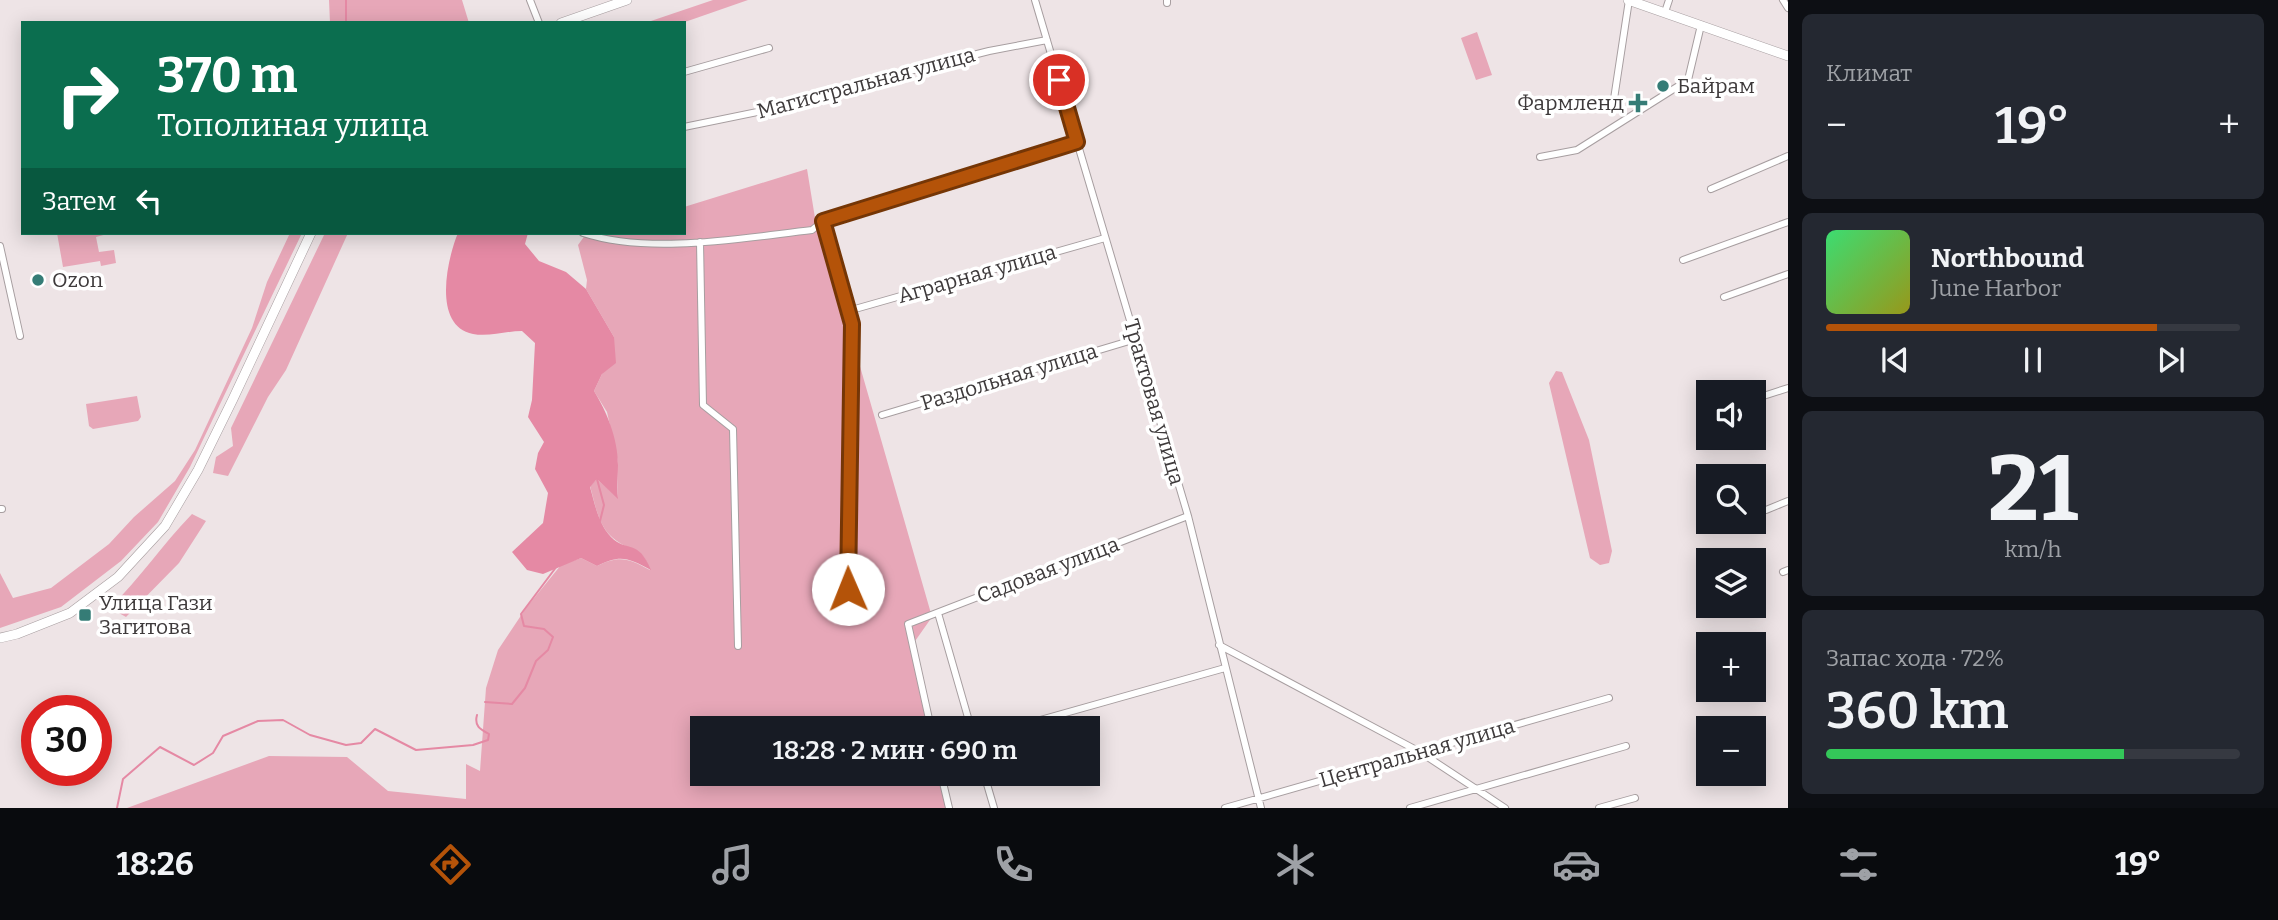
<!DOCTYPE html>
<html lang="ru">
<head>
<meta charset="utf-8">
<style>
  :root { --surface:#171b24; --page:#242831; --text:#f1f3f6; --muted:#9ea1a6; --line:#363941; --accent:#b45309 }
  body { margin:0; font-family:Bitter,serif; background:var(--page); color:var(--text); height:100vh; display:flex; flex-direction:column; font-size:26px; white-space:nowrap }
  * { box-sizing:border-box; margin:0 }
  p { font-size:23px; color:var(--muted) }
  .icon { flex:none; width:38px; height:38px; fill:none; stroke:currentColor; stroke-width:2; stroke-linecap:round; stroke-linejoin:round }
  .map { position:relative; flex:1; overflow:hidden }
  .drawer { display:flex; flex-direction:column; gap:14px; padding:14px; background:#0d0f14; width:490px }
  .drawer>* { flex:none }
  .hud { position:absolute; left:21px; top:21px; width:665px; height:214px; border-radius:0px; box-shadow:0 4px 18px #0003; background:#0b6e4f; color:#fff; overflow:hidden }
  .tools { position:absolute; left:1696px; top:380px; display:grid; gap:14px }
  .tools a { display:grid; place-items:center; width:70px; height:70px; border-radius:0px; background:var(--surface); box-shadow:0 4px 18px #0003; font-size:35px }
  .speed { position:absolute; left:21px; top:695px; display:flex; gap:14px; font-size:35px; font-weight:700; text-align:center }
  .speed>* { display:grid; place-content:center; width:91px; height:91px; border-radius:50%; background:var(--surface); box-shadow:0 4px 18px #0003; line-height:1 }
  .speed .limit { border:10px solid #d22; background:#fff; color:#111 }
  .pin { position:absolute; display:grid; place-items:center; width:60px; height:60px; color:#fff; margin:-30px; border:4px solid #fff; border-radius:50%; box-shadow:0 2px 7px #0007 }
  .me { position:absolute; width:77px; margin:-38px; rotate:359deg; stroke-linejoin:round; filter:drop-shadow(0 0 5px #0008) }
  .turn { display:flex; align-items:center; gap:24px; height:147px; padding:0 21px; font-size:32px }
  .turn .icon { width:91px; height:91px; stroke-width:2.5 }
  .turn b { display:block; font-size:49px; line-height:60px }
  .then { display:flex; align-items:center; height:66px; padding:0 21px; background:#0003; gap:14px; font-size:26px }
  .big { font-size:52px; font-weight:600; line-height:1.1 }
  .drawer .tile { flex:1; display:flex; flex-direction:column; justify-content:center; gap:10px; min-width:0; padding:0 24px; border-radius:10px; background:var(--page) }
  .drawer .dial { align-items:center; gap:0 }
  .dial b { font-size:91px; line-height:1 }
  .song { display:flex; align-items:center; gap:21px }
  .cover { width:84px; height:84px; border-radius:10px; background:linear-gradient(135deg,hsl(140 70% 55%),hsl(60 70% 35%)) }
  .played { height:7px; border-radius:4px; background:linear-gradient(90deg,var(--accent) 80%,var(--line) 80%) }
  .keys { display:flex; justify-content:space-around; direction:ltr }
  .heat { display:flex; justify-content:space-between; align-items:center; font-size:38px; direction:ltr }
  .charge { height:10px; border-radius:5px; background:linear-gradient(90deg,#34c759 72%,var(--line) 0) }
  .trip { position:absolute; left:690px; top:716px; width:410px; height:70px; border-radius:0px; background:var(--surface); box-shadow:0 4px 18px #0003; font-weight:600; line-height:70px; text-align:center }
  .tab-bar { display:flex; height:112px; justify-content:space-around; align-items:center; background:#090b0e; color:var(--muted) }
  .tab-bar .icon { width:49px; height:49px }
  .tab-bar .current { color:var(--accent) }
  .tab-bar b { font-size:32px; color:var(--text) }
  main { display:flex; flex:1; min-height:0 }
  .map>svg:first-child { display:block }
  .green { fill:#e7a7b8 }
  .water { fill:#e589a4 }
  .lines { fill:none; stroke-linecap:round; stroke-linejoin:round }
  .stream { stroke:#e589a4; stroke-width:2 }
  .street-casing { stroke:#a79ea0; stroke-width:8 }
  .secondary-casing { stroke:#a79ea0; stroke-width:10 }
  .street { stroke:#fff; stroke-width:6 }
  .secondary { stroke:#fff; stroke-width:9 }
  .route-casing { stroke:#753606; stroke-width:18 }
  .route { stroke:#b45309; stroke-width:12 }
  .poi-dot { fill:#357c76; stroke:#fff; stroke-width:2.5 }
  .labels { text-anchor:middle; dominant-baseline:central; stroke-width:7; stroke-linejoin:round; paint-order:stroke }
  .street-label { font-size:21px; fill:#3e3a3b; stroke:#fff }
  .poi-label { font-size:21px; fill:#3e3a3b; stroke:#fff; text-anchor:start }
</style>
</head>
<body>
<main>
<div class="map">
<svg width="1788" height="808" viewBox="0 0 1788 808">
  <rect width="100%" height="100%" fill="#eee4e6"/>
  <path class="green" d="M329,0H462L469,23H330Z
    M713,0H748L682,23H645Z
    M1477,32L1492,75L1476,80L1461,38Z
    M807,169L816,224L849,328L932,617L913,644L933,728H702V774H944L952,808H127L269,756L347,757L388,791L466,799V764L480,771L486,688L498,650L526,608L561,565L581,558L597,566C619,555 628,558 650,570C641,543 630,553 613,538C598,526 595,503 590,486L597,479L618,498V462L607,412L594,391L602,374L614,337L586,289L587,280L578,245L586,234L684,233V207Z
    M57,233H111L96,237L99,252L114,250L116,263L101,266L100,261L63,267Z
    M290,233H302L190,467L158,522L121,561L61,607L0,628V573L13,598L51,588L109,544L134,517L175,481L195,450L252,328L267,282Z
    M325,233H348L286,370L268,397L228,476L213,473L216,457L233,446L231,428Z
    M1556,371L1562,372L1589,440L1612,551L1609,563L1600,565L1590,558L1549,383Z
    M137,396L141,417L138,421L93,429L89,426L86,404Z
    M192,514L206,521L179,563L126,617L110,608C140,578 162,545 192,514Z"/>
  <path class="water" d="M458,233H528L525,244L539,261L566,272L586,289L614,337L616,363L602,374L594,391C607,412 618,439 618,465C618,477 617,487 618,499L597,479L590,487C595,504 598,523 611,537C627,553 638,538 651,570C628,558 621,554 597,566L581,558L543,574L527,570L512,552L543,523L548,493L535,469L538,453L544,442L528,417L532,400L535,343L522,331C506,331 489,337 473,334C432,326 447,259 458,233Z"/>
  <g class="lines">
    <path class="stream" d="M346,0V23
      M597,479L604,505L600,521
      M485,702L512,704L525,688L536,661L548,650L553,637L544,629L524,626L521,614L557,566
      M117,808L123,779L160,747L194,765L213,753L223,736L258,721L283,720L310,735L346,745L361,743L375,729L416,750L473,745L488,740L489,734C480,729 474,726 477,715"/>
    <defs>
      <path id="street" d="M530,0L539,23
        M1035,0L1188,516L1261,808
        M1783,0L1788,8
        M1167,3V0
        M1665,12L1669,0
        M684,72L769,48
        M1614,99L1629,0
        M684,127L826,98L882,78L989,51L1047,40
        M1540,157L1577,150L1688,80L1701,25
        M1711,189L1788,156
        M823,221L852,324L849,605
        M583,233C650,255 742,238 812,230L823,221L1077,142
        M700,242L703,405L733,429L738,646
        M0,246L20,336
        M1683,260L1788,222
        M1724,297L1788,274
        M848,311L1105,238
        M1754,399L1788,388
        M882,415L1136,339
        M0,509H2
        M1766,510L1788,501
        M1783,572L1788,570
        M938,613L971,728
        M1219,645L1420,752L1505,808
        M931,728L908,624L1188,516
        M1012,728L1225,668
        M941,774L949,808
        M984,774L994,808
        M1225,808L1609,698
        M1410,808L1626,746
        M1599,808L1635,798"/>
      <path id="secondary" d="M1628,0L1788,56
        M561,23L627,0
        M0,638L17,634L70,613L118,577L165,526L198,470L233,399L311,233"/>
    </defs>
    <use href="#street" class="street-casing"/>
    <use href="#secondary" class="secondary-casing"/>
    <use href="#street" class="street"/>
    <use href="#secondary" class="secondary"/>
  </g>
  <g class="lines">
    <defs>
      <path id="route" d="M848,589L852,324L823,221L1077,142L1059,80"/>
    </defs>
    <use href="#route" class="route-casing"/>
    <use href="#route" class="route"/>
  </g>
  <g class="poi-dot">
    <circle cx="1663" cy="86" r="7"/>
    <path d="M1634.5 92.5h7v7h7v7h-7v7h-7v-7h-7v-7h7z"/>
    <circle cx="38" cy="280" r="7"/>
    <rect x="78" y="608" width="14" height="14" rx="3.5"/>
  </g>
  <g class="labels">
    <g class="street-label">
      <text transform="translate(866 83) rotate(-15)">Магистральная улица</text>
      <text transform="translate(977 274) rotate(-16)">Аграрная улица</text>
      <text transform="translate(1009 377) rotate(-17)">Раздольная улица</text>
      <text transform="translate(1154 402) rotate(74)">Трактовая улица</text>
      <text transform="translate(1048 570) rotate(-21)">Садовая улица</text>
      <text transform="translate(1417 753) rotate(-16)">Центральная улица</text>
    </g>
    <g class="poi-label">
      <text x="1677" y="86">Байрам</text>
      <text x="1624" y="103" text-anchor="end">Фармленд</text>
      <text x="52" y="280">Ozon</text>
      <text x="99" y="603">Улица Гази<tspan x="99" dy="24">Загитова</tspan></text>
    </g>
  </g>
</svg>
<div class="tools">
<a><svg class="icon" aria-label="sound" viewBox="0 0 24 24"><path d="M4 9h4l5-4v14l-5-4H4zM17 9q2 3 0 6"/></svg></a>
<a><svg class="icon" aria-label="search" viewBox="0 0 24 24"><circle cx="10" cy="10" r="6"/><path d="M15 15l6 6"/></svg></a>
<a><svg class="icon" aria-label="layers" viewBox="0 0 24 24"><path d="M12 4l9 5-9 5-9-5zM3 14l9 5 9-5"/></svg></a>
<a>+</a>
<a>−</a>
</div>
<div class="speed"><div class="limit">30</div></div>
<div class="pin" style="left:1059px;top:80px;background:#d93025"><svg class="icon" aria-label="arrive" viewBox="0 0 24 24"><path d="M6 21V4h12l-3 4 3 4H6"/></svg></div>
<svg class="me" style="left:848px;top:589px" viewBox="-20 -20 40 40"><circle r="19" fill="#fff"/><path d="M0-13L10 11 0 6-10 11z" fill="#b45309"/></svg>
<div class="trip">18:28 · 2 мин · 690 m</div>
<div class="hud">
<div class="turn"><svg class="icon" aria-label="right" viewBox="0 0 24 24"><path d="M7 20v-9h11M14 6l5 5-5 5"/></svg><div><b>370 m</b>Тополиная улица</div></div>
<div class="then">Затем<svg class="icon" aria-label="left" viewBox="0 0 24 24"><path d="M17 20v-9H6M10 6l-5 5 5 5"/></svg></div>
</div>
</div>
<section class="drawer">
<div class="tile"><p>Климат</p>
<div class="heat"><a>−</a><b class="big">19°</b><a>+</a></div>
</div>
<div class="tile">
<div class="song"><i class="cover"></i><div><b>Northbound</b><p>June Harbor</p></div></div>
<div class="played"></div>
<div class="keys"><svg class="icon" aria-label="previous" viewBox="0 0 24 24"><path d="M18 5L8 12l10 7zM5 5v14"/></svg><svg class="icon" aria-label="pause" viewBox="0 0 24 24"><path d="M8 5v14M16 5v14"/></svg><svg class="icon" aria-label="next" viewBox="0 0 24 24"><path d="M6 5l10 7-10 7zM19 5v14"/></svg></div>
</div>
<div class="tile dial"><b>21</b><p>km/h</p></div>
<div class="tile"><p>Запас хода · 72%</p><b class="big">360 km</b><div class="charge"></div></div>
</section>
</main>
<nav class="tab-bar">
<b>18:26</b>
<svg class="icon current" aria-label="directions" viewBox="0 0 24 24"><path d="M12 3l9 9-9 9-9-9zM9 14v-3h6M13 9l2 2-2 2"/></svg>
<svg class="icon" aria-label="music" viewBox="0 0 24 24"><path d="M9 18V5l10-2v13"/><circle cx="6" cy="18" r="3"/><circle cx="16" cy="16" r="3"/></svg>
<svg class="icon" aria-label="phone" viewBox="0 0 24 24"><path d="M5 4h4l2 5-3 2q2 4 5 5l2-3 5 2v4C11 20 4 13 5 4z"/></svg>
<svg class="icon" aria-label="climate" viewBox="0 0 24 24"><path d="M12 3v18M4 7l16 10M4 17L20 7"/></svg>
<svg class="icon" aria-label="car" viewBox="0 0 24 24"><path d="M5 17H2v-5l4-1 3-4h7l3 4 3 1v5h-3M9 17h6M6 11h13"/><circle cx="7" cy="17" r="2"/><circle cx="17" cy="17" r="2"/></svg>
<svg class="icon" aria-label="filters" viewBox="0 0 24 24"><path d="M4 7h16M4 17h16"/><circle cx="9" cy="7" r="2"/><circle cx="15" cy="17" r="2"/></svg>
<b>19°</b>
</nav>
</body>
</html>
